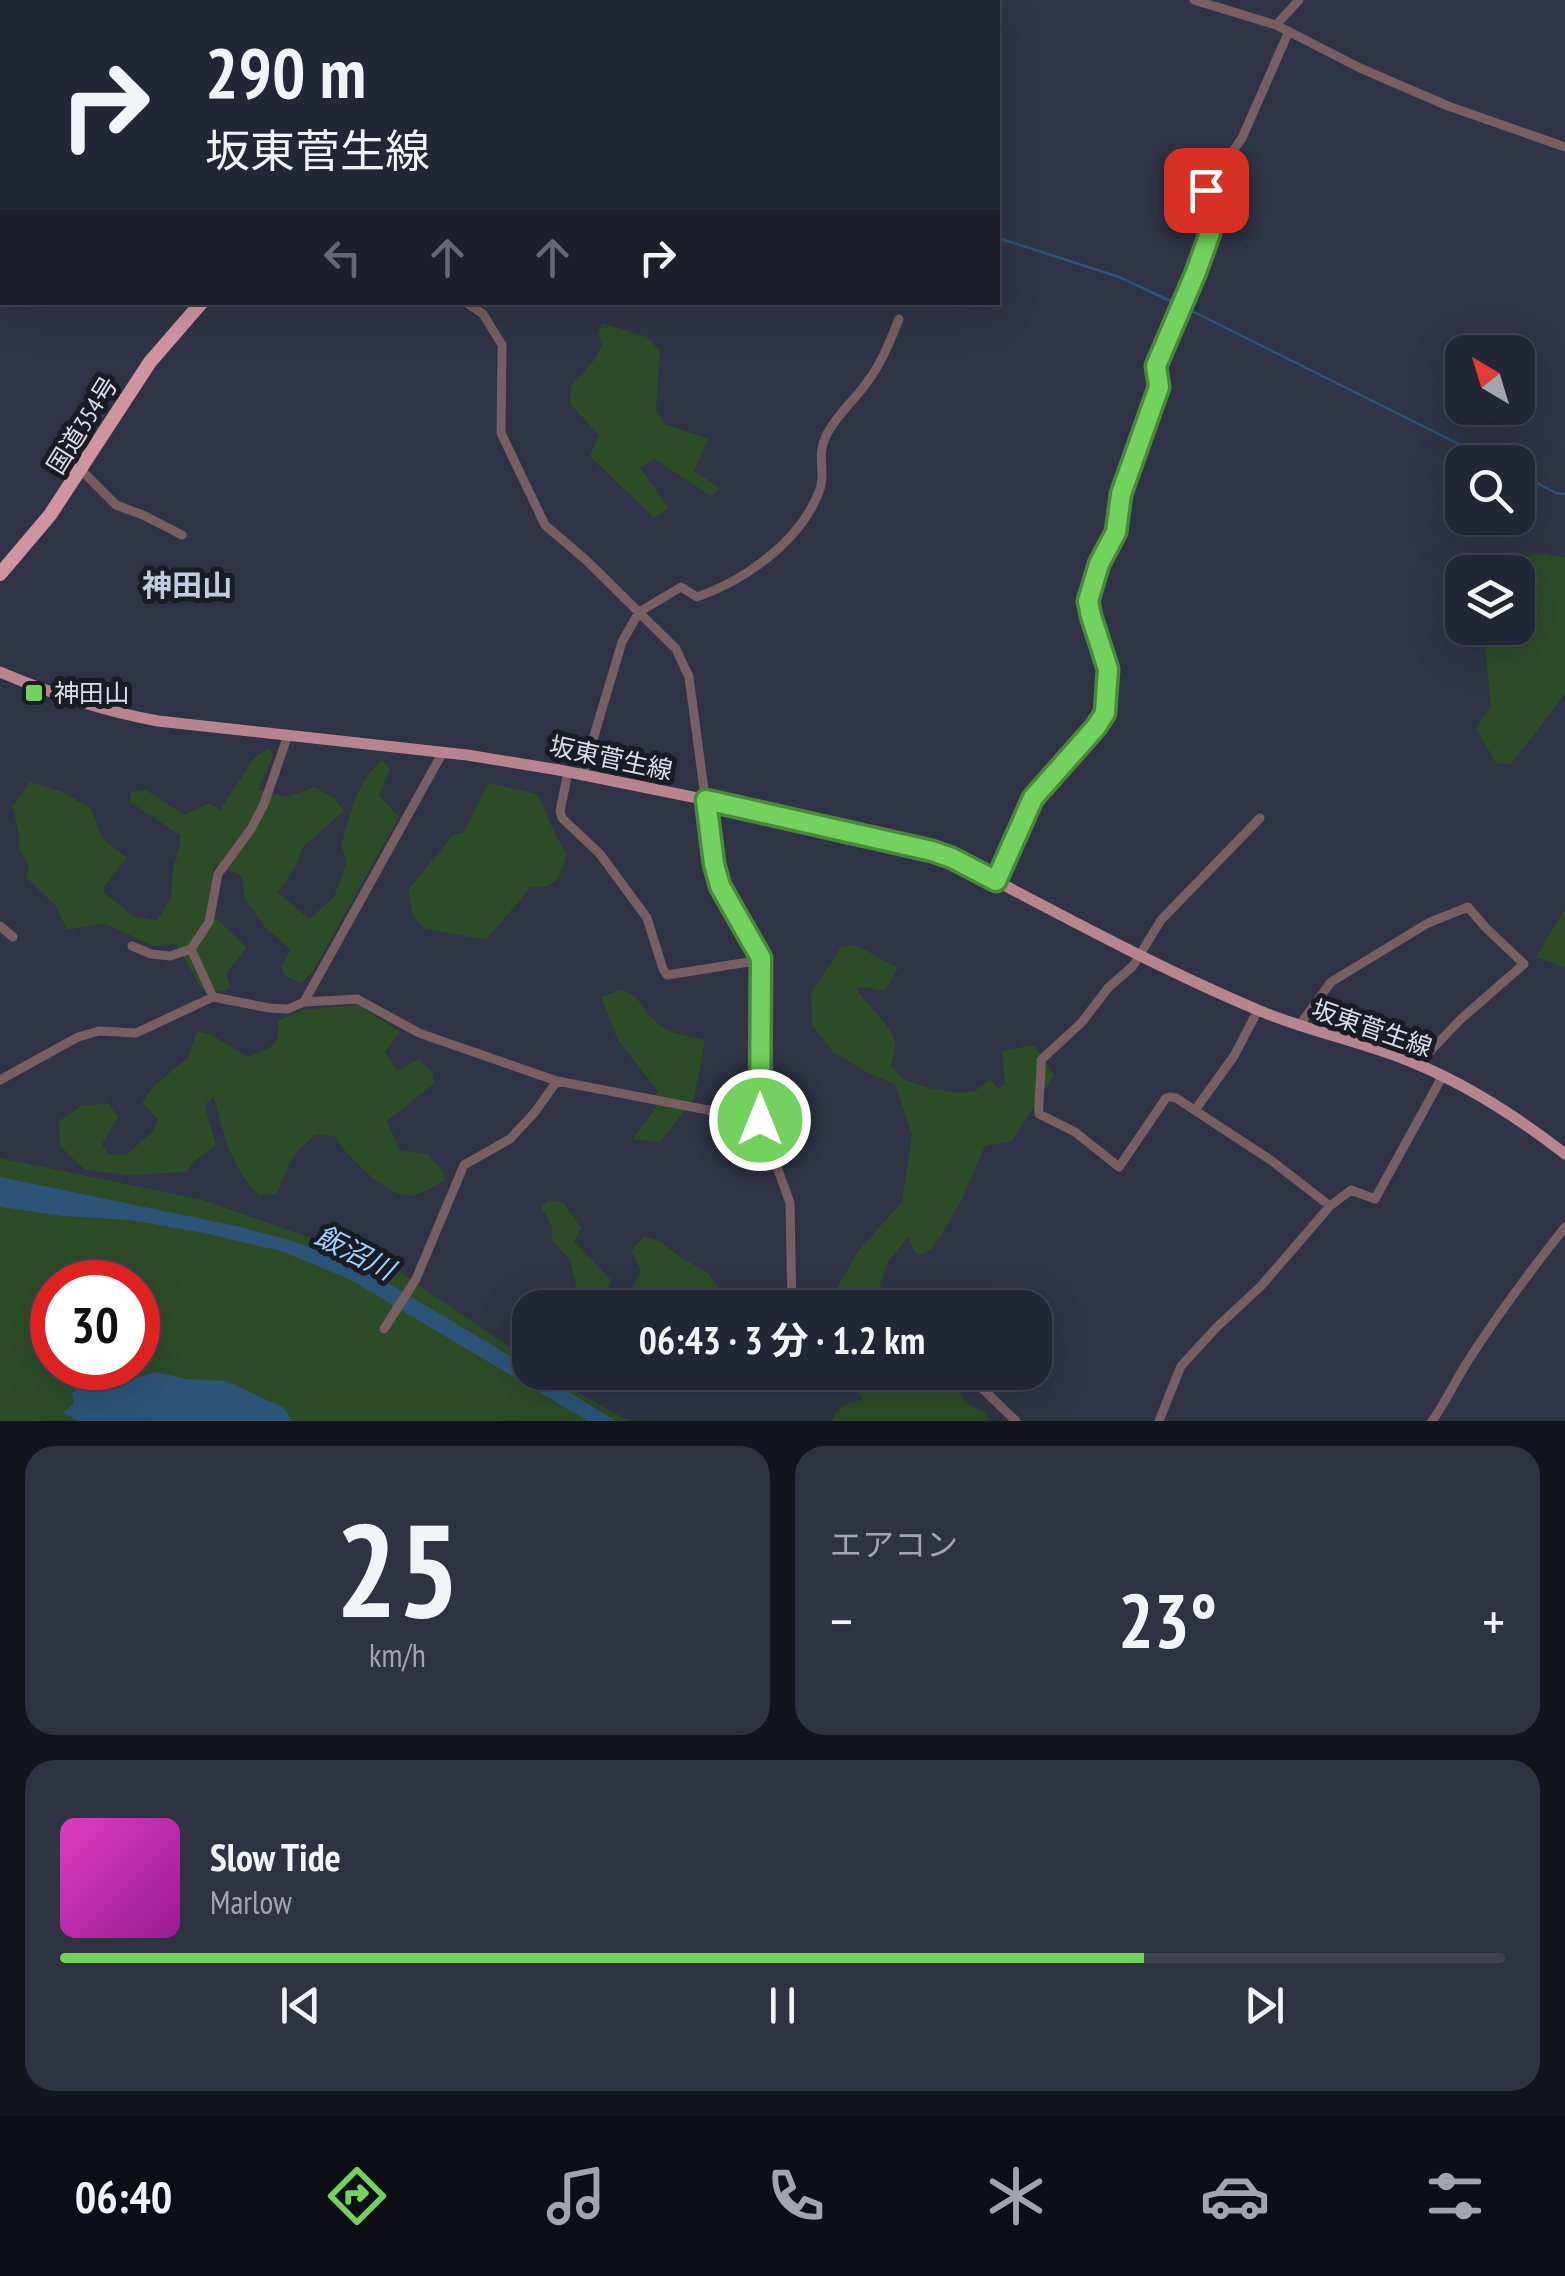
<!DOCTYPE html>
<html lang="ja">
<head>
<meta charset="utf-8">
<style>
  :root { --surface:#232634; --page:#2f3240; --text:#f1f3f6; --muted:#a3a5ac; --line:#40434f; --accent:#72d25d }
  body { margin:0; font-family:"PT Sans Narrow","Noto Sans JP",sans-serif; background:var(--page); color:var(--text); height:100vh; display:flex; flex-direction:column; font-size:38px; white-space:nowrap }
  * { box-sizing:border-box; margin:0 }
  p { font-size:32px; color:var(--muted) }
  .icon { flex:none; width:55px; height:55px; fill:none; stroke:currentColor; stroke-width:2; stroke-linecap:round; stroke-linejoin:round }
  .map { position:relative; height:1421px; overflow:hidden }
  .panel { display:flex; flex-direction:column; gap:25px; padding:25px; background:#13151d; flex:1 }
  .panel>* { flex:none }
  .banner { position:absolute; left:0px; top:0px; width:1000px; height:305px; box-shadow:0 10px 40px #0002,0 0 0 2px var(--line); background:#232634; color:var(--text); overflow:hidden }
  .needle { width:65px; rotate:322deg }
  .fabs { position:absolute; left:1445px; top:335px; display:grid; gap:20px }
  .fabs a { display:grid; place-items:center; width:90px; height:90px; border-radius:20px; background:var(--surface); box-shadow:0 10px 40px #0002,0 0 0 2px var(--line); font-size:50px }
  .speed { position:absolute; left:30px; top:1260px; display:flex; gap:20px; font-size:50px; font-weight:700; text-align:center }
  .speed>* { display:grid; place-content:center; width:130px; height:130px; border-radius:50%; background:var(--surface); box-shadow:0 10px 40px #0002,0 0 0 2px var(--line); line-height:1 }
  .speed .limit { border:15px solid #d22; background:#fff; color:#111 }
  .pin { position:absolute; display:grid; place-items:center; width:85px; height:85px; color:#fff; margin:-42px; border-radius:20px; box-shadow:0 5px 15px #0006 }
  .me { position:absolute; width:110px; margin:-55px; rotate:0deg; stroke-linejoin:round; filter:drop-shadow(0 0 8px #0008) }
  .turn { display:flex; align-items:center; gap:35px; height:210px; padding:0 40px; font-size:45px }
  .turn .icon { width:130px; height:130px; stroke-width:2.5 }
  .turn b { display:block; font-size:70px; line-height:85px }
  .lanes { display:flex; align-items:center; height:95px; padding:0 40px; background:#0003; justify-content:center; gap:50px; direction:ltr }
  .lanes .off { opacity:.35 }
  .big { font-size:75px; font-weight:700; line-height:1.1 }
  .panel .card { flex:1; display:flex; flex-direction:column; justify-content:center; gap:15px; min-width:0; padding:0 35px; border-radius:30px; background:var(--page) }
  .panel .dial { align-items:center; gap:0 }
  .dial b { font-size:130px; line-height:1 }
  .song { display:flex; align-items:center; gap:30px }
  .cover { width:120px; height:120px; border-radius:15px; background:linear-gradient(135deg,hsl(310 70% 55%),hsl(300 70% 35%)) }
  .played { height:10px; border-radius:5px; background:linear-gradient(90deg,var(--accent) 75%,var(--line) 75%) }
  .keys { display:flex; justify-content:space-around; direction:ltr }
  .heat { display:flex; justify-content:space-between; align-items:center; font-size:55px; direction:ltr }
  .panel .tiles { flex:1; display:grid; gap:25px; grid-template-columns:1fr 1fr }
  .card:last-child { grid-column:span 2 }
  .trip { position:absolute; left:512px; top:1290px; width:540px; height:100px; border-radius:30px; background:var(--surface); box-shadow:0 10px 40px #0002,0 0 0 2px var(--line); font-weight:700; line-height:100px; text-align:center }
  .menu { display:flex; height:160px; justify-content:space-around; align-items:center; background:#0e0f15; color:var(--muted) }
  .menu .icon { width:70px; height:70px }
  .menu .on { color:var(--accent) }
  .menu b { font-size:45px; color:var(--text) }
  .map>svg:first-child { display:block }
  .green { fill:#2c4b27; fill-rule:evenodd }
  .water { fill:#2c5478 }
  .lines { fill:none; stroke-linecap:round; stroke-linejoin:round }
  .stream { stroke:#2c5478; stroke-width:2.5 }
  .minor { stroke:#765e63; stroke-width:9 }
  .major { stroke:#b78590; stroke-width:11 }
  .highway { stroke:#d094a1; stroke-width:14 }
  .route-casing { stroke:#4a883c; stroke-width:25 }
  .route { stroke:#72d25d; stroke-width:18 }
  .poi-dot { fill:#72d25d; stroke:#1a1c24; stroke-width:4 }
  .labels { text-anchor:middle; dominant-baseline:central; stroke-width:10; stroke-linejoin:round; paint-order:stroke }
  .street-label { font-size:25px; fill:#dbdeea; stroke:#1a1c24 }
  .poi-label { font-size:25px; fill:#dbdeea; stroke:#1a1c24; text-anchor:start }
  .water-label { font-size:28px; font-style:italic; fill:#9ed0fe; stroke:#1a1c24 }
  .quarter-label { font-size:30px; font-weight:bold; fill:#c4cae0; stroke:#1a1c24 }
</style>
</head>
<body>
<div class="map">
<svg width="1565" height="1421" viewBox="0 0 1565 1421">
  <rect width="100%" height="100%" fill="#2f3345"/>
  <path class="green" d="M602,323L647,337L660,351L656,410L665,424L708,439L694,471L720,488L711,496L655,459L640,468L669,508L654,518L590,456L599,435L570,404L571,386L595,359L602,345L597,333Z
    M1540,554L1565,557V694L1511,764L1496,763L1476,728L1491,706L1483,628H1518V572H1500C1513,561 1523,556 1540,554Z
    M269,748L274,754L258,790L286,797L315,787L335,799L344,811L303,847L296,866L278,892L309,919L334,897L347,861L341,845C352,812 355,783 382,760L390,769L379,795L399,817L312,973L301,983L285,976L281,966L291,950L265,927L245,899L242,877L235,872L214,866L207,910L243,943L246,948L226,974L230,987L224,992L202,989L176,944L153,946L104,923L67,930L56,906L26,878L29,867L19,848V833L12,807L30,782L63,792L91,809L102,838L127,858L104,887V893L133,916L157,921L171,897L173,868L180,846V835L130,802L131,792L146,790L184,815L209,803L220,810L254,758Z
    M488,783L538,794L557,838L567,854C560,878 558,888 531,887L486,940L425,929L413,916L408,890L453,835L463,833Z
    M1565,909V968L1536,957Z
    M856,945L898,968L885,991L867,987L856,988C865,1004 892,1025 895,1041C896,1048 892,1059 891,1066L903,1079L929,1088L959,1093L975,1091L990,1079L998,1089L1005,1084L1002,1051L1034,1045L1054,1075L1012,1141L985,1146L961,1201L941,1236L931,1250L917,1256L908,1237L887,1263L881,1283L886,1292L913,1307H843L834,1293L859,1250L902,1202L912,1134L895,1084L870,1074L833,1052L812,1025L811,993L841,947Z
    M620,990C640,994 643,1011 657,1023C669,1034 690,1036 705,1040L694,1099L660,1142L632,1139L656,1108L657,1090L618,1040L601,997Z
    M358,1005L400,1032L385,1052L397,1071L419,1059L433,1073L434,1084L387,1121L399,1150L428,1154L444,1173V1181C435,1185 424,1193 415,1195C389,1201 347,1156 334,1136L316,1135C288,1156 290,1164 277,1194L259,1195C232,1170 222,1130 214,1096L205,1106L216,1145L197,1159L186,1172L128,1175L85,1170L60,1146L59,1121L81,1106L108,1103L118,1117L102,1144L108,1154L126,1155L153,1131L158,1120L142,1102L152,1088L188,1057L197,1031L210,1034L248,1057C269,1047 282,1048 278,1021L302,1010Z
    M0,1158L203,1200L391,1266L530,1361V1372L546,1373L568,1387L629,1421H0ZM52,1282H138V1368H52Z
    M549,1200L564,1203L581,1228L574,1241L611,1280L608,1290L618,1307L632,1289L641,1270L631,1251L644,1236L659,1241L680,1257L707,1272L733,1307H581L570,1260L552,1240V1226L541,1207Z
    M849,1372L904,1373L907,1378L915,1373H954L963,1382L961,1396L970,1405L987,1413L988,1421H832C838,1405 847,1403 863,1400Z"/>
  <path class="water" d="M0,1177L236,1226L293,1241L339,1258L378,1277L530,1368V1372L538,1373L616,1421H588L349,1279L281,1251L204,1233L130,1220L63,1216L0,1207Z
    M156,1372L186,1379L226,1381L284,1408L292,1421H79L63,1413L74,1403L72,1393L101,1373C118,1387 137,1377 156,1372Z"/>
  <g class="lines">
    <path class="stream" d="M86,0L87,2
      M998,238L1119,277L1179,305
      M1186,308L1495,462
      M1518,473L1556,493L1565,494"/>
    <path class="minor" d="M1194,0L1276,25L1360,68L1448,106L1565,147
      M5,2V0
      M515,2V0
      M1276,25L1299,0
      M441,302H444
      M466,302L483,314L502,345L501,433L545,525L586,560L676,649L689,677L714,864L720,886L761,960L760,1120L790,1203L792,1308
      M80,469L116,505L143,515L182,535
      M568,772L560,811L562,818L600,854L647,918L663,969L667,975L761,960
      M582,776L622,642L639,612L681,587L697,597C746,580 802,540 820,489C826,471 816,456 826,436C836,415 855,400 868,381C882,362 890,341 899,319
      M1260,818L1161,920L1133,966L1108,988L1082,1022L1041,1060C1042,1078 1038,1095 1039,1114L1075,1132L1119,1167L1166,1098L1170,1097L1176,1098L1272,1161L1330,1206
      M997,881L1033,798L1097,727L1105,713L1108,669L1091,616L1089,601L1099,564L1116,532L1121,494L1159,387L1156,366L1196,272L1210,233L1206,190L1242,138L1289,31
      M0,926L13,937
      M132,946L151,954L161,955L170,956L191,949L209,922L218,874L251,829L264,804L288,735
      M191,949L213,997
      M304,1002L443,752
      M1299,1026L1331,982L1428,923L1468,907L1486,928L1524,964L1461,1019L1417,1065
      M0,1080L78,1037L99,1031L136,1033L213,997L269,1008L288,1009L304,1002L357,999L419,1033L557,1081L760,1120
      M1195,1110L1234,1056L1258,1010
      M384,1329L416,1279L464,1165L510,1139L535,1112L557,1081
      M965,1372L1016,1421
      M1159,1421L1181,1366L1217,1327L1261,1286L1330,1206L1351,1190L1375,1199L1442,1077
      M1432,1421C1446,1402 1455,1381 1468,1361C1498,1314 1531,1270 1565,1227"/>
    <path class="major" d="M0,672C52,694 103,711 158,721L467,755L559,770L737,806L932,851L952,858C1053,910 1153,966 1258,1010C1305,1030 1355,1040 1402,1058C1462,1081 1515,1115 1565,1154"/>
    <path class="highway" d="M478,2L481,0
      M0,574L50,515L150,362L202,302"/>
  </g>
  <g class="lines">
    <defs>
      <path id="route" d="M760,1120L761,958L720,886L714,864L706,800L932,851L952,858L996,881L1033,798L1096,727L1105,713L1108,669L1091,616L1088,601L1099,564L1116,532L1121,494L1159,387L1156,366L1196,272L1210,233L1206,190"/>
    </defs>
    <use href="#route" class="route-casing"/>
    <use href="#route" class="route"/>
  </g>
  <rect class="poi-dot" x="24" y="683" width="20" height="20" rx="5"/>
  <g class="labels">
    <g class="street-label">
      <text transform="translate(82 425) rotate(-58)">国道354号</text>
      <text transform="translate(611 758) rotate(12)">坂東菅生線</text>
      <text transform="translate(1372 1028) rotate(19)">坂東菅生線</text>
    </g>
    <g class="poi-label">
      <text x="54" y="693">神田山</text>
    </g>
    <g class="water-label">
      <text transform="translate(355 1252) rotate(27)">飯沼川</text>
    </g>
    <g class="quarter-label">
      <text x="187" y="584">神田山</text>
    </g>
  </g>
</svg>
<div class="fabs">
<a><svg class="needle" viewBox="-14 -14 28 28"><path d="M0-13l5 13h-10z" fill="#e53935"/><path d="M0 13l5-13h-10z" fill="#a3a5ac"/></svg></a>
<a><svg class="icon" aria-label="search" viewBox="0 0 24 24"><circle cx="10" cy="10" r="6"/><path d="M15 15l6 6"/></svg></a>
<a><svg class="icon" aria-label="layers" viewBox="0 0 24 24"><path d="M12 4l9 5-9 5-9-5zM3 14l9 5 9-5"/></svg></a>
</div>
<div class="speed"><div class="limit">30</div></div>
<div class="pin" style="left:1206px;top:190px;background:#d93025"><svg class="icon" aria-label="arrive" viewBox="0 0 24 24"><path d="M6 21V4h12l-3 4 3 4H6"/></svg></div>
<svg class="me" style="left:760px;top:1120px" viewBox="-20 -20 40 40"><circle r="17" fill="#72d25d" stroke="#fff" stroke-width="3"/><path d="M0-11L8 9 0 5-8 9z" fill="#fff"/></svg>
<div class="trip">06:43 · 3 分 · 1.2 km</div>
<div class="banner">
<div class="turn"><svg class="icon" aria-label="right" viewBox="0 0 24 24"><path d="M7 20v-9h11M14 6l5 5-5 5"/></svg><div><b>290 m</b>坂東菅生線</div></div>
<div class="lanes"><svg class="icon off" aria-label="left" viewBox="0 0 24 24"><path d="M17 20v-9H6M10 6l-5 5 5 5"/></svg><svg class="icon off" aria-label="ahead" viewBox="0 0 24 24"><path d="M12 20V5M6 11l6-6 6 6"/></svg><svg class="icon off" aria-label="ahead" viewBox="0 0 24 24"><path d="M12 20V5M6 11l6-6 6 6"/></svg><svg class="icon" aria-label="right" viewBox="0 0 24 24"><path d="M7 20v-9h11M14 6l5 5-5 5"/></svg></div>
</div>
</div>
<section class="panel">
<div class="tiles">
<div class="card dial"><b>25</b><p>km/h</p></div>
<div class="card"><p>エアコン</p>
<div class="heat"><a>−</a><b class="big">23°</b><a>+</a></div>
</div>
<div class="card">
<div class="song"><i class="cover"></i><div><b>Slow Tide</b><p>Marlow</p></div></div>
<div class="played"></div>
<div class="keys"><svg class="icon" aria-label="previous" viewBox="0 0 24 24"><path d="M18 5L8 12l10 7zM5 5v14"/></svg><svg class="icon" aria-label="pause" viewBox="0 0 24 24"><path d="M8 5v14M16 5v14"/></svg><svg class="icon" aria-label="next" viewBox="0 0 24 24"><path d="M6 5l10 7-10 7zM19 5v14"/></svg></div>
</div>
</div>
</section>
<nav class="menu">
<b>06:40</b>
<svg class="icon on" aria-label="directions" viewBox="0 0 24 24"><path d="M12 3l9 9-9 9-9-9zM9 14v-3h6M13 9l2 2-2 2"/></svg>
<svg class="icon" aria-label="music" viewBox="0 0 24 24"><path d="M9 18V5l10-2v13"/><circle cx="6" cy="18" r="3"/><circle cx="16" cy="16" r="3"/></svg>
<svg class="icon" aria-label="phone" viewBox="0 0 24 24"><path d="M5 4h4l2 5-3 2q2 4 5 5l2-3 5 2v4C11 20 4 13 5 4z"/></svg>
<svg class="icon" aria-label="climate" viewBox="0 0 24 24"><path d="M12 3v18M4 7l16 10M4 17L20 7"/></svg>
<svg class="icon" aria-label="car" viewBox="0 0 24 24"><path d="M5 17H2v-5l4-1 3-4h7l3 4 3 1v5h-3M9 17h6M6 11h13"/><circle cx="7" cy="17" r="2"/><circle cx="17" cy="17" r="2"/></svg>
<svg class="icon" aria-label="filters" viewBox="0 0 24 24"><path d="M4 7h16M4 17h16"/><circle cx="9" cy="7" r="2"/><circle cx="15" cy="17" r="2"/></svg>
</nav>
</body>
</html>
